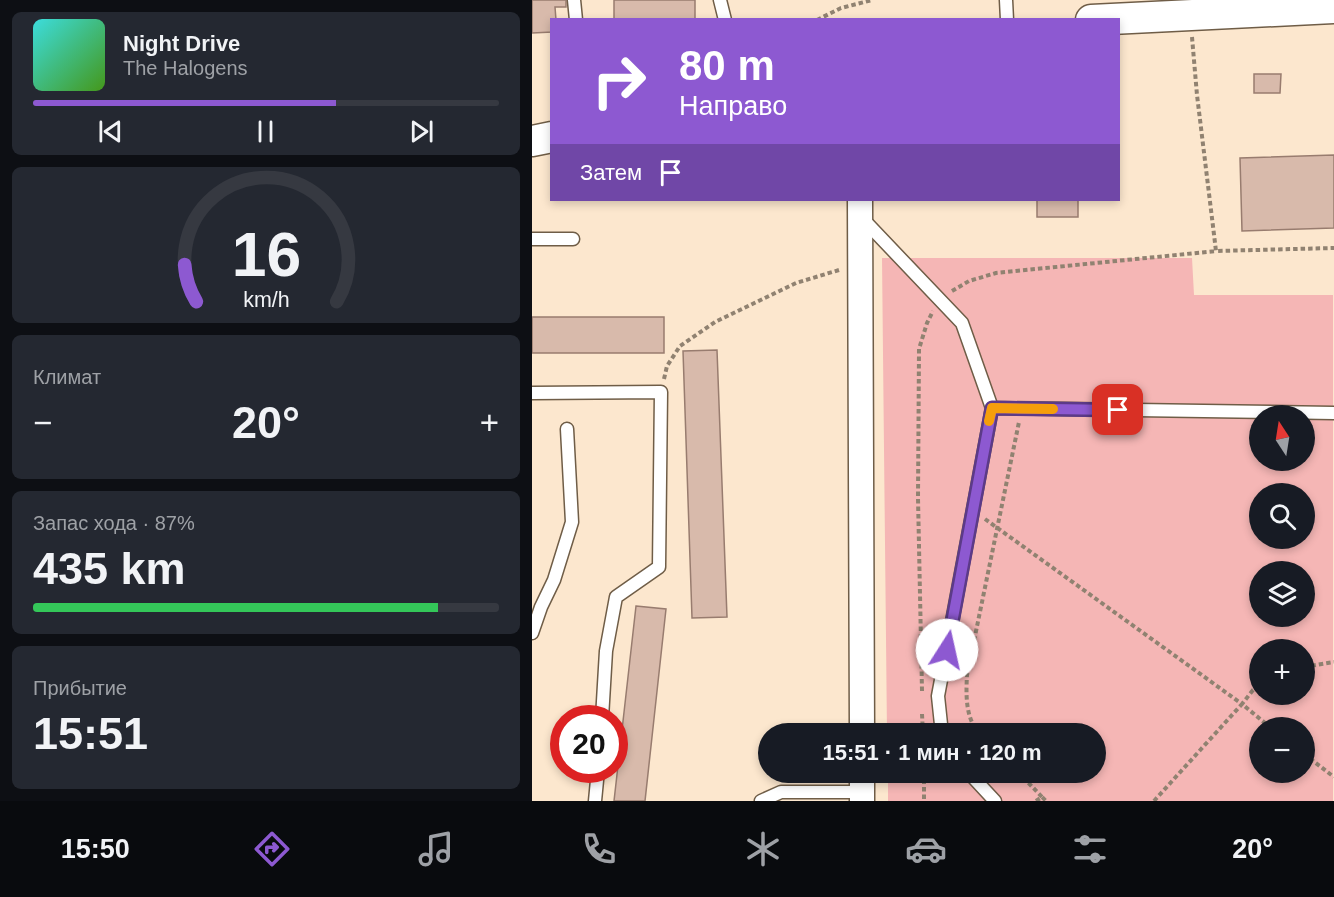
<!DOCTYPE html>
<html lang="ru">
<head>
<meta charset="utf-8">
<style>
  :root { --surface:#171b24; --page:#242831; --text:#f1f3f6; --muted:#9ea1a6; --line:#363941; --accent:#8d59d1 }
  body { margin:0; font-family:Arial,sans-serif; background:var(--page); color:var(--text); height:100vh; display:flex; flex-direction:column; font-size:22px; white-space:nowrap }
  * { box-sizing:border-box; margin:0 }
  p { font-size:20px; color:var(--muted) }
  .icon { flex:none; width:33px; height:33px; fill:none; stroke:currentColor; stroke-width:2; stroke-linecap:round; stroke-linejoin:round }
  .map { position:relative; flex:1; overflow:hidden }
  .side { display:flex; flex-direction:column; gap:12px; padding:12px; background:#0d0f14; width:532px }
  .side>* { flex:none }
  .hud { position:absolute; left:18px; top:18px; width:570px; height:183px; border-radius:0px; box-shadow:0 3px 9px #0003; background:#8d59d1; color:#fff; overflow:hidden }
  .needle { width:39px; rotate:348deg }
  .buttons { position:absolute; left:717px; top:405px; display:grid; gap:12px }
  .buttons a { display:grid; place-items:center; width:66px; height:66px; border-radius:50%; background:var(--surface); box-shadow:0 3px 9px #0003; font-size:30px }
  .speed { position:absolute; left:18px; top:705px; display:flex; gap:12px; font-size:30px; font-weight:700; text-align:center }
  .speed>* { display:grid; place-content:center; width:78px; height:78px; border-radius:50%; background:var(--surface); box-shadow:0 3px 9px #0003; line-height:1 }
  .speed .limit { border:9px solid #d22; background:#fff; color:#111 }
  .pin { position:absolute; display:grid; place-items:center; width:51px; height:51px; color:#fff; margin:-26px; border-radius:12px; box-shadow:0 3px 9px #0006 }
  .me { position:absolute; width:66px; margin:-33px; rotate:10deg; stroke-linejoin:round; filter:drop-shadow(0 0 4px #0008) }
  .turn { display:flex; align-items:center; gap:21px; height:126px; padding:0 30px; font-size:27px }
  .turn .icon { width:78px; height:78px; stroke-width:2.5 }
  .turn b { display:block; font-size:42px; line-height:51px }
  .then { display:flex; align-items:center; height:57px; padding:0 30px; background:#0003; gap:12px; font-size:22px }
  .big { font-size:45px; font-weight:800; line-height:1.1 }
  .side .tile { flex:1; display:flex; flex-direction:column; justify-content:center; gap:9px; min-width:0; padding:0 21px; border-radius:9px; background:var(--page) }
  .side .dial { align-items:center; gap:0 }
  .dial svg { height:156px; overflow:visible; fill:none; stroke:var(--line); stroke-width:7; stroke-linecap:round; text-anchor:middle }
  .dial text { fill:var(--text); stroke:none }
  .song { display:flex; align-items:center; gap:18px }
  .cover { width:72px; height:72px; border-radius:9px; background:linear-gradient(135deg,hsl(180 70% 55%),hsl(100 70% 35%)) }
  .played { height:6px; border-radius:3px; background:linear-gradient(90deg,var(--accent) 65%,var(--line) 65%) }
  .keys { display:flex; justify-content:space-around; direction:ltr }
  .heat { display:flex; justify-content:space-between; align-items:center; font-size:33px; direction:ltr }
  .charge { height:9px; border-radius:4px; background:linear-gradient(90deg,#34c759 87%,var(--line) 0) }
  .trip { position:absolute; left:226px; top:723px; width:348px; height:60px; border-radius:30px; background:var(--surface); box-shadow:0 3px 9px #0003; font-weight:800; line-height:60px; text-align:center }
  .tab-bar { display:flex; height:96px; justify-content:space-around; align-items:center; background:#090b0e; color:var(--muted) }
  .tab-bar .icon { width:42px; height:42px }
  .tab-bar .on { color:var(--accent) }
  .tab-bar b { font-size:27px; color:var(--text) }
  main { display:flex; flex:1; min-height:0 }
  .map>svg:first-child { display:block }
  .green { fill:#f5b6b5; fill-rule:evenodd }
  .building { fill:#d8baab; stroke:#987c6f; stroke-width:1.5 }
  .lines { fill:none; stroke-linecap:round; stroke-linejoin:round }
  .service-casing { stroke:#6f5d47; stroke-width:15 }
  .minor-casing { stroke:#6f5d47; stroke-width:27 }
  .tertiary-casing { stroke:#6f5d47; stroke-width:33 }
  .path { stroke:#908271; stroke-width:4; stroke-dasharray:4.5 3; stroke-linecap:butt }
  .service { stroke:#fff; stroke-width:12 }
  .minor { stroke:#fff; stroke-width:24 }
  .tertiary { stroke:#fff; stroke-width:30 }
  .route-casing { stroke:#5c3a88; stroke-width:15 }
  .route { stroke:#8d59d1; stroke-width:10 }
  .slow { stroke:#f59e0b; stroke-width:10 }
</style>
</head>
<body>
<main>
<section class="side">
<div class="tile">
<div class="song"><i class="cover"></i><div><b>Night Drive</b><p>The Halogens</p></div></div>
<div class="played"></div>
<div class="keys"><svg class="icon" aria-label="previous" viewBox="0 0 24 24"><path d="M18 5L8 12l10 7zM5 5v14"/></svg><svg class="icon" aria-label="pause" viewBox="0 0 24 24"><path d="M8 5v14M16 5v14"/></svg><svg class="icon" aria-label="next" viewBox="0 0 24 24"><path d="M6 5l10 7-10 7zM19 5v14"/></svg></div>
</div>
<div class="tile dial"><svg viewBox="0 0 100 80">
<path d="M14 69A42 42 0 1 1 86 69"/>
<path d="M14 69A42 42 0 0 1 8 50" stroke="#8d59d1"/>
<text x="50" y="56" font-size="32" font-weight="700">16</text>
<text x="50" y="72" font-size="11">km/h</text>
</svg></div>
<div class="tile"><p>Климат</p>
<div class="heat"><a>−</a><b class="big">20°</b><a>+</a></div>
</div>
<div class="tile"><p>Запас хода · 87%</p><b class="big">435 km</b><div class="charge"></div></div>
<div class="tile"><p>Прибытие</p><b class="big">15:51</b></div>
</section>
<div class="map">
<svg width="802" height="801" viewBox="0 0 802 801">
  <rect width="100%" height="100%" fill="#fce7ce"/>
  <path class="green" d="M350,258H660L662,295H801V801H356V773L564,772V734L355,733ZM728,416H772V460H728ZM728,494H772V538H728ZM728,572H772V616H728ZM728,650H772V694H728ZM728,728H772V772H728Z"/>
  <path class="building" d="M0,0H34V7H23L24,20H20V32L0,33Z
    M82,0H163V20H82Z
    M722,74H749L748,93H722Z
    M802,155V228L710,231L708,158Z
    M505,200H546V217H505Z
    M0,317H132V353H0Z
    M185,350L195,617L160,618L151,351Z
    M104,606L134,609L113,801H82Z"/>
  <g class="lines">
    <defs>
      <path id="service" d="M42,0L44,20
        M188,0L193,20
        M474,0L475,20
        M329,217L430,323L460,408L406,696L410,734
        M0,239H41
        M0,393L129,392L127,567L84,597L74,651L70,718
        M460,408L802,413
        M0,633L9,607L22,580L40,522L35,429
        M436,772L463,801
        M63,801L66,770
        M229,801L249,792H330"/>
      <path id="minor" d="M328,200L330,734
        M330,772V801"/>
      <path id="tertiary" d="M559,20L802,8
        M0,141L20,137"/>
    </defs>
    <use href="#service" class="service-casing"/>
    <use href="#minor" class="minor-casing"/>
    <use href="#tertiary" class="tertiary-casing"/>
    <path class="path" d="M285,20L309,8L340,0
      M660,37L665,95L684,251L802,248
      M420,291L437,281L464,273L684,251
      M132,379L135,366L148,346L183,322L264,283L307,270
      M453,519L710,704L721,690L728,686
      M772,667L802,662
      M390,691L386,498L387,349L395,323L401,311
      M390,714L391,734
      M448,734C433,719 434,694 435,675L487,422
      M772,754L802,777
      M392,772V801
      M486,772L510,797
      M504,801L510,797L514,801
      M622,801L710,704L739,728"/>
    <use href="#service" class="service"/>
    <use href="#minor" class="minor"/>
    <use href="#tertiary" class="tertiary"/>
  </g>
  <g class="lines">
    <defs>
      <path id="route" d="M415,650L460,408L586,410"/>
    </defs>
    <use href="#route" class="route-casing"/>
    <use href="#route" class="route"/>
    <path class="slow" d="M457,421L460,408L521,409"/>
  </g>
</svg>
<div class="buttons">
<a><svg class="needle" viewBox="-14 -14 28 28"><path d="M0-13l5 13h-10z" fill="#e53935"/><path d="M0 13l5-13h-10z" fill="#9ea1a6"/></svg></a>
<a><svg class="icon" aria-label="search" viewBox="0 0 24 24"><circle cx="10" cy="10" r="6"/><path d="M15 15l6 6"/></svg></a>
<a><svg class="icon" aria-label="layers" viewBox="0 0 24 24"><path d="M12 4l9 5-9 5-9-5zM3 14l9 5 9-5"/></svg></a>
<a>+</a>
<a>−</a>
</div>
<div class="speed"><div class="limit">20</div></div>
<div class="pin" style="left:586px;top:410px;background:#d93025"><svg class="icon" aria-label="arrive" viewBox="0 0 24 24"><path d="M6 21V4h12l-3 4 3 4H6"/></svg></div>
<svg class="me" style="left:415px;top:650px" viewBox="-20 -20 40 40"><circle r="19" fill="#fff"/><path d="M0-13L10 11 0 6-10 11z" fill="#8d59d1"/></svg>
<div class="trip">15:51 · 1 мин · 120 m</div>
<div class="hud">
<div class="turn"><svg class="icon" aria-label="right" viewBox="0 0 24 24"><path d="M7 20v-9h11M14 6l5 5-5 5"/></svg><div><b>80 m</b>Направо</div></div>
<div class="then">Затем<svg class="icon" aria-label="arrive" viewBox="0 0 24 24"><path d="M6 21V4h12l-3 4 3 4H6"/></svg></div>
</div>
</div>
</main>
<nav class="tab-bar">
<b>15:50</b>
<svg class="icon on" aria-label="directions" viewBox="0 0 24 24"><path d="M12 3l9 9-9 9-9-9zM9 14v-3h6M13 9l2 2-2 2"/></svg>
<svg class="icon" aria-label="music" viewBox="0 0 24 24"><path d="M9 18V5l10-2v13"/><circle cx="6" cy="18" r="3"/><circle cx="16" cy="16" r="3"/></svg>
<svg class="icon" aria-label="phone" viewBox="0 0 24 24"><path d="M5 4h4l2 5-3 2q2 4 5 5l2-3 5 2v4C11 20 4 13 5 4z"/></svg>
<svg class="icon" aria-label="climate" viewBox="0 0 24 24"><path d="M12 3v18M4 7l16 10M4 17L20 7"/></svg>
<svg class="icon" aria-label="car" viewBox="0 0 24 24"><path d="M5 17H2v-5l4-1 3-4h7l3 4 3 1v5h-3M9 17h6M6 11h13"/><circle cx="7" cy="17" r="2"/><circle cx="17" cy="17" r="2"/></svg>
<svg class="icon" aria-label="filters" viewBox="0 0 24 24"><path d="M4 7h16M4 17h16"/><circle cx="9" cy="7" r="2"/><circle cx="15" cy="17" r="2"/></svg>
<b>20°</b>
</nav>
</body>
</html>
